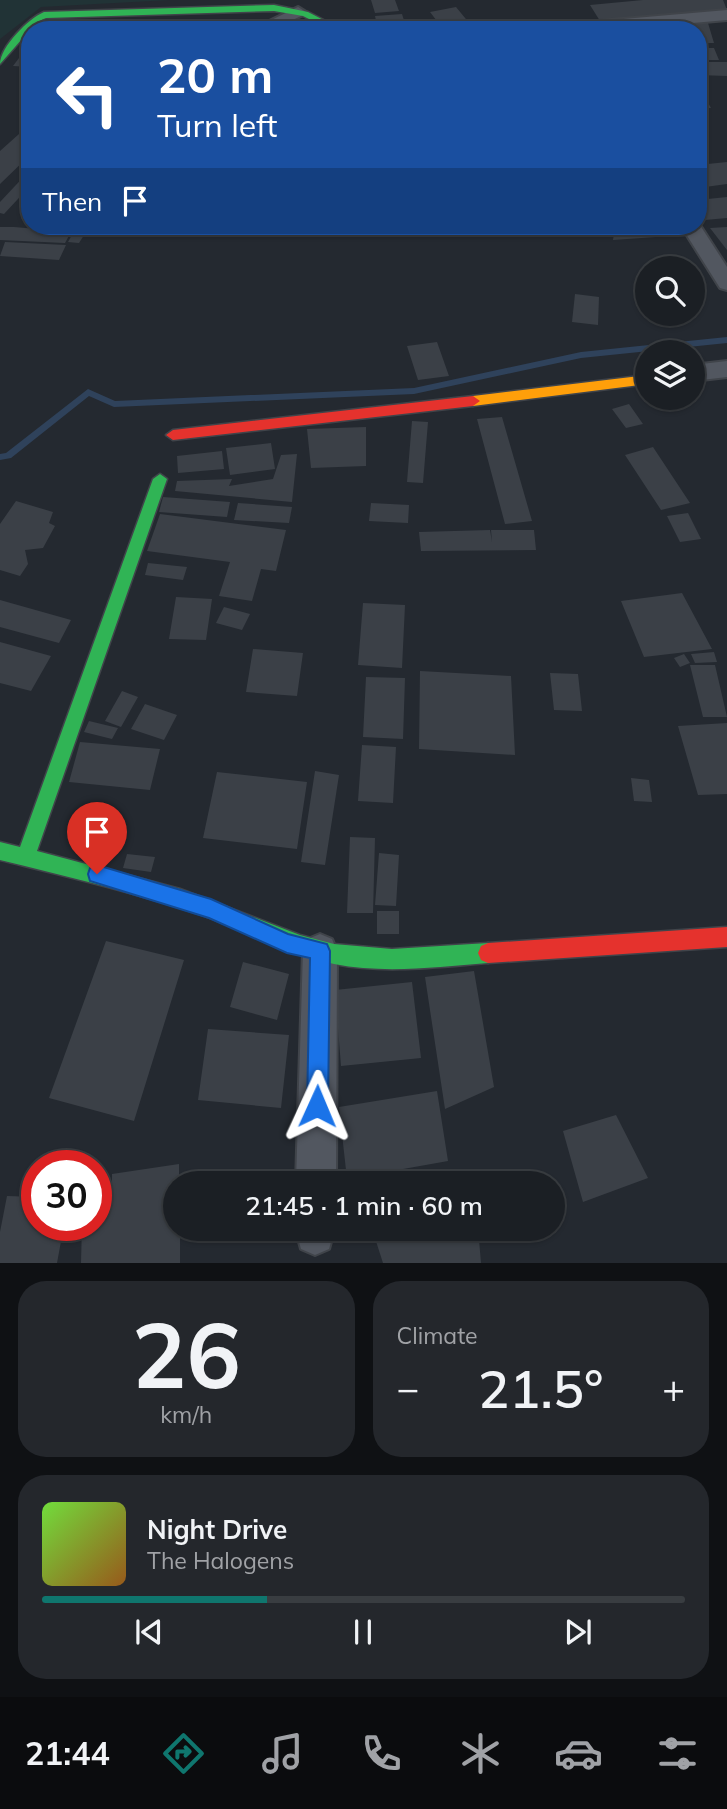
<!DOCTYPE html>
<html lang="en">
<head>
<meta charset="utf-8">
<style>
  :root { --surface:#1b1f24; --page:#24272c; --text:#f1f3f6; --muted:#a0a2a6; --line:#393d41; --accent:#0f766e }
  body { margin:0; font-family:Mulish,sans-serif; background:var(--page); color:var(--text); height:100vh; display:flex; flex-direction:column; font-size:26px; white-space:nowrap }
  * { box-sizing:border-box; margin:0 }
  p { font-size:23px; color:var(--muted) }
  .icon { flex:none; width:38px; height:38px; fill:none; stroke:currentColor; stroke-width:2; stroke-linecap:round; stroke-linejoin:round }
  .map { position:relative; height:1263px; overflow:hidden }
  .sheet { display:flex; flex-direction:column; gap:18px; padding:18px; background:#0f1114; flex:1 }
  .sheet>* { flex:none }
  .banner { position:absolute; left:21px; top:21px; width:686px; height:214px; border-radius:28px; box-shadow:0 2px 5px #0004,0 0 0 2px var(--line); background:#1a4fa0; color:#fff; overflow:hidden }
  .controls { position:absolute; left:635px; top:256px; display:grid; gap:14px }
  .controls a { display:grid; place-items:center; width:70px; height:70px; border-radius:50%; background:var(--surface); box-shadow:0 2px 5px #0004,0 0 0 2px var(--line); font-size:35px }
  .speed { position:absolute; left:21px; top:1150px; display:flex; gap:14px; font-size:35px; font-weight:700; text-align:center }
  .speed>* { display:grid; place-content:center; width:91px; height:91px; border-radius:50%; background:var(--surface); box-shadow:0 2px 5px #0004,0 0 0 2px var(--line); line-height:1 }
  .speed .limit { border:10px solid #d22; background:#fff; color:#111 }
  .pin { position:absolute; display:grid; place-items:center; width:60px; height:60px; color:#fff; margin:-72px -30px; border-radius:50% 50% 50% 0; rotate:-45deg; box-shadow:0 0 7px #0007 }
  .pin .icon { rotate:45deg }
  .me { position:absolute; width:77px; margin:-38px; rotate:1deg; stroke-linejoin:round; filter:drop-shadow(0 0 5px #0008) }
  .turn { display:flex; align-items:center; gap:24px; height:147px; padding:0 21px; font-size:32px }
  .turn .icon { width:91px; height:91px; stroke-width:2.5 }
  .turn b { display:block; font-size:49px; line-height:60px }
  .then { display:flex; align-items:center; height:66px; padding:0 21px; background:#0003; gap:14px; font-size:26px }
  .big { font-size:52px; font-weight:600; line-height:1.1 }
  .sheet .card { flex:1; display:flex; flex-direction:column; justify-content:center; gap:10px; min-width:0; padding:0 24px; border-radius:28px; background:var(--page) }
  .sheet .dial { align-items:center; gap:0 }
  .dial b { font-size:91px; line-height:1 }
  .song { display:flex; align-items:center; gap:21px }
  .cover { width:84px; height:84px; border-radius:10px; background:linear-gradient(135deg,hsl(100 70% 55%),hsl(30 70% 35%)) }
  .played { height:7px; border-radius:4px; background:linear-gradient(90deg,var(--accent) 35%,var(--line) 35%) }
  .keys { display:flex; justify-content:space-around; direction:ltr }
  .heat { display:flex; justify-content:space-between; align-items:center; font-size:38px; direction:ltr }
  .sheet .tiles { flex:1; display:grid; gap:18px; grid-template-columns:1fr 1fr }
  .card:last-child { grid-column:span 2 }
  .trip { position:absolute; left:163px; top:1171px; width:402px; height:70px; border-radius:35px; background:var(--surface); box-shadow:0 2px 5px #0004,0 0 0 2px var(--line); font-weight:600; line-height:70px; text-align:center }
  .tab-bar { display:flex; height:112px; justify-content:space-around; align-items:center; background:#0b0c0e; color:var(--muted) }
  .tab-bar .icon { width:49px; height:49px }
  .tab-bar .active { color:var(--accent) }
  .tab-bar b { font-size:32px; color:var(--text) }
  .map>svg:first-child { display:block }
  .green { fill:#213336 }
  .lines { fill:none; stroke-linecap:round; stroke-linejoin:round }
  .stream { fill:#2f425b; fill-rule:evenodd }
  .building { fill:#3b4047 }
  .street-casing { stroke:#40444a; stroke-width:4 }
  .fast-casing { stroke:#40444a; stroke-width:3 }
  .slow-casing { stroke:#40444a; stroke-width:3 }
  .jam-casing { stroke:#40444a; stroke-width:3 }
  .street { fill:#525760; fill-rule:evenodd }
  .fast { fill:#30b455; fill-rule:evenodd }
  .slow { fill:#ff9f0a; fill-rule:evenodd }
  .jam { fill:#e5322d; fill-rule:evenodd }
  .route { fill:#1a73e8; stroke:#114b97; stroke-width:2 }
</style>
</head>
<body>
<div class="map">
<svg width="727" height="1263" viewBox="0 0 727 1263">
  <rect width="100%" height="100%" fill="#242930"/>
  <path class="green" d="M0,0H170L41,7L0,39Z"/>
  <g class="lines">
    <path class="stream" d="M727,337V343L581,358L414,394L114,407L89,396L11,458L0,460V454L6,453L88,389L115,401L414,388L581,352Z"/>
  </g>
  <path class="building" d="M371,0H395L399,11L375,13Z
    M643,0H723L727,10L600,21L590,5Z
    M456,7L470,24L443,29L430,12Z
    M402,14L407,30H378L375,16Z
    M48,22L81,25L78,30H43Z
    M671,23H708L714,43H698V30H674Z
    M698,48H714L719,60H698Z
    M19,58L30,59V67L13,66Z
    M698,62H727V76L698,75Z
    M698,92H702L711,108H698Z
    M19,134L30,136V155L0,184V151Z
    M727,162V184L698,188V165Z
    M30,170V186L4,214L0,213V202Z
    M727,197V218L705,220L698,210V200Z
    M626,226H654L656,237L613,240L615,228Z
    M0,227H14L71,232L65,243L0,240Z
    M727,227V250L710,228Z
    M74,231L86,232L79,243L68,242Z
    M5,242L66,245L59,260L0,256Z
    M575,294L599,297L598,325L572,322Z
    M437,342L449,376L418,380L407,346Z
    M629,404L643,424L626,428L612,409Z
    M502,417L532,521L505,524L477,419Z
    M412,421L428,422L423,483L407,482Z
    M366,427V466L311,468L307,429Z
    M271,443L275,469L230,475L226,448Z
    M653,447L690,503L661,510L625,455Z
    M222,451L224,469L178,473L177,456Z
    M297,454L292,502L175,491L177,481L232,479L229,486L273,479L281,455Z
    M163,497L230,502L227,517L159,512Z
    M16,501L53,512L49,523L55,526L43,548L25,550L28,564L20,576L0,570V524Z
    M238,503L292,507L289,523L234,520Z
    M371,503L409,505L408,523L369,521Z
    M688,513L701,539L680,542L667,516Z
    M160,514L286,530L276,571L261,569L252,601L219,596L230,562L147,551Z
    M490,530L492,542L491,530H534L536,550L421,551L419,532Z
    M148,563L187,567L183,580L145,575Z
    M682,593L712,649L644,657L621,601Z
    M176,597L212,599L206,640L169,639Z
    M0,600L71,620L59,643L0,627Z
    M363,603L405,605L402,668L358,665Z
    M224,607L250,614L242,630L216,623Z
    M0,642L51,656L31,691L0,683Z
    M253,649L303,653L297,696L246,692Z
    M714,652L717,662L695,663L691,654Z
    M684,654L690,663L680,667L674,658Z
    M690,665H715L727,717H703Z
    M420,671L511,676L515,755L419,749Z
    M550,673L578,674L582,711L554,710Z
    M366,677L405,678L403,739L363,737Z
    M122,691L138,697L121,727L105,721Z
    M145,704L177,715L164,740L131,729Z
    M89,721L118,728L112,739L84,732Z
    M727,723V794L698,795L678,726Z
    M80,742L160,749L150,790L69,782Z
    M362,745L396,747L393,803L358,801Z
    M315,771L339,775L325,865L301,862Z
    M217,772L307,782L297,849L203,838Z
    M631,778L649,780L652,802L634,801Z
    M350,837L375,838L373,913H347Z
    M379,853L399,855L396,906L375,905Z
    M127,854L155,857L151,872L123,868Z
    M377,911H399V934H377Z
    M106,941L184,960L134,1121L49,1098Z
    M243,962L289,974L277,1020L230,1007Z
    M474,971L494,1087L445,1109L425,977Z
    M412,982L421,1058L341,1066L335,990Z
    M208,1029L289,1035L281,1108L198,1100Z
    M437,1091L448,1161L347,1179L339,1107Z
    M616,1115L648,1178L583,1202L563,1131Z
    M179,1164V1183H175V1228H180V1263H81L82,1225H96V1202L112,1200V1174Z
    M7,1196L37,1197V1225H64L57,1263H0V1232Z
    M434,1228H478L481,1263H383L373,1232Z"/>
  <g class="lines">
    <defs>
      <path id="street" d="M298,7L306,12L303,15L272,30H251Z
        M727,10V20L612,30H546L554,25Z
        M698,222L727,267V290L720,288L681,226H698Z
        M727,361V377L693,381V365Z
        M320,934L332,939L337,951L336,1183H296L303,951L308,939Z
        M295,1228H335L329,1249L315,1255L301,1249Z"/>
      <path id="fast" d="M274,5L308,12L343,30H331L303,16L274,11L46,18L37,22L0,64C0,47 29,18 44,12Z
        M160,474L167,479L37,851L180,889L300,935L334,944L392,949L488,943L495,946L498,953L495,960L488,963C437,967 385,974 334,964C289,955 248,932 205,916C138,893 69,877 0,860V842L20,847L153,479Z"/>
      <path id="slow" d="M648,375V384L473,406L466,401L473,396Z"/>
      <path id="jam" d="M473,396L480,401L473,406L173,440L166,435L173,430Z
        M727,927V947L488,963L481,960L478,953L481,946L488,943Z"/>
    </defs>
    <use href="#street" class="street-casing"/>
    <use href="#fast" class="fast-casing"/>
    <use href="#slow" class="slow-casing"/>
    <use href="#jam" class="jam-casing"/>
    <use href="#street" class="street"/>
    <use href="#fast" class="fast"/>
    <use href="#slow" class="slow"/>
    <use href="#jam" class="jam"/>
  </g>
  <path class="route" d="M97,865L211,899L288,934L327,944L330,951L328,1106L325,1113L317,1116L310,1113L307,1106L310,958L287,953L209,918L90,881L88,874L90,868Z"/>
</svg>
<div class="controls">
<a><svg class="icon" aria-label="search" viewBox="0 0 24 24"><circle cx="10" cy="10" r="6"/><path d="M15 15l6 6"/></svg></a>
<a><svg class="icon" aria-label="layers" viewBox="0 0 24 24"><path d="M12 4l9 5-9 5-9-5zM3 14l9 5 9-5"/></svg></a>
</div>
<div class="speed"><div class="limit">30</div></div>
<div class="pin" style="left:97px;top:874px;background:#d93025"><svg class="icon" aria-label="arrive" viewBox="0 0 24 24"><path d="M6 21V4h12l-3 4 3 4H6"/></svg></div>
<svg class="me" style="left:317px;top:1106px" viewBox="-20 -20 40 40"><path d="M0-17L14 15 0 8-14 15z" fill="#1a73e8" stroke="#fff" stroke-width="4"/></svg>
<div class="trip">21:45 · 1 min · 60 m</div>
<div class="banner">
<div class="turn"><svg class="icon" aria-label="left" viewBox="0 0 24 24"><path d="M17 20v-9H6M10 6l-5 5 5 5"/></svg><div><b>20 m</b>Turn left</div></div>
<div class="then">Then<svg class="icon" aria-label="arrive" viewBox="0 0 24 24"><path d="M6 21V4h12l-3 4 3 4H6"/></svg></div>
</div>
</div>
<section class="sheet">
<div class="tiles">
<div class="card dial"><b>26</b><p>km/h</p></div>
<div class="card"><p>Climate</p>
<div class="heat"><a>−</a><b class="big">21.5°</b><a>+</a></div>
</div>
<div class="card">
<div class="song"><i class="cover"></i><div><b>Night Drive</b><p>The Halogens</p></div></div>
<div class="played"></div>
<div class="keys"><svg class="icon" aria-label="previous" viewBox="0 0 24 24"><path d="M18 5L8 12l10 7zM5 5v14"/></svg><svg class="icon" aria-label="pause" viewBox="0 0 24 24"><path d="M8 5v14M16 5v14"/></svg><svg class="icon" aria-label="next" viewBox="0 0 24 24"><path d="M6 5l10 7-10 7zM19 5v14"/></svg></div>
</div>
</div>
</section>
<nav class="tab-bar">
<b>21:44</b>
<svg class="icon active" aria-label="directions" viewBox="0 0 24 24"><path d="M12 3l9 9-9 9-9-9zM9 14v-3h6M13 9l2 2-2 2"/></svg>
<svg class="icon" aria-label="music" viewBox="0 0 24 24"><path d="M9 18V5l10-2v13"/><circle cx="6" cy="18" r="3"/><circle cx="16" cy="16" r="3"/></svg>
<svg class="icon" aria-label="phone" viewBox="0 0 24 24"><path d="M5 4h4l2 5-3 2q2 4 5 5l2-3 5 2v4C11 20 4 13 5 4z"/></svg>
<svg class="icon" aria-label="climate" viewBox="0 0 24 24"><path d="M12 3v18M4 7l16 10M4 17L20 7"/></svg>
<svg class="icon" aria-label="car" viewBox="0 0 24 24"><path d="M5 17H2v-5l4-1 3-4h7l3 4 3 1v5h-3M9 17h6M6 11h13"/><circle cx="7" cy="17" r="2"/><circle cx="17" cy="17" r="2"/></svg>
<svg class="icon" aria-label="filters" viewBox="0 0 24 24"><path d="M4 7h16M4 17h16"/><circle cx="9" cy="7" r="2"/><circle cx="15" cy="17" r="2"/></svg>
</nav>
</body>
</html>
